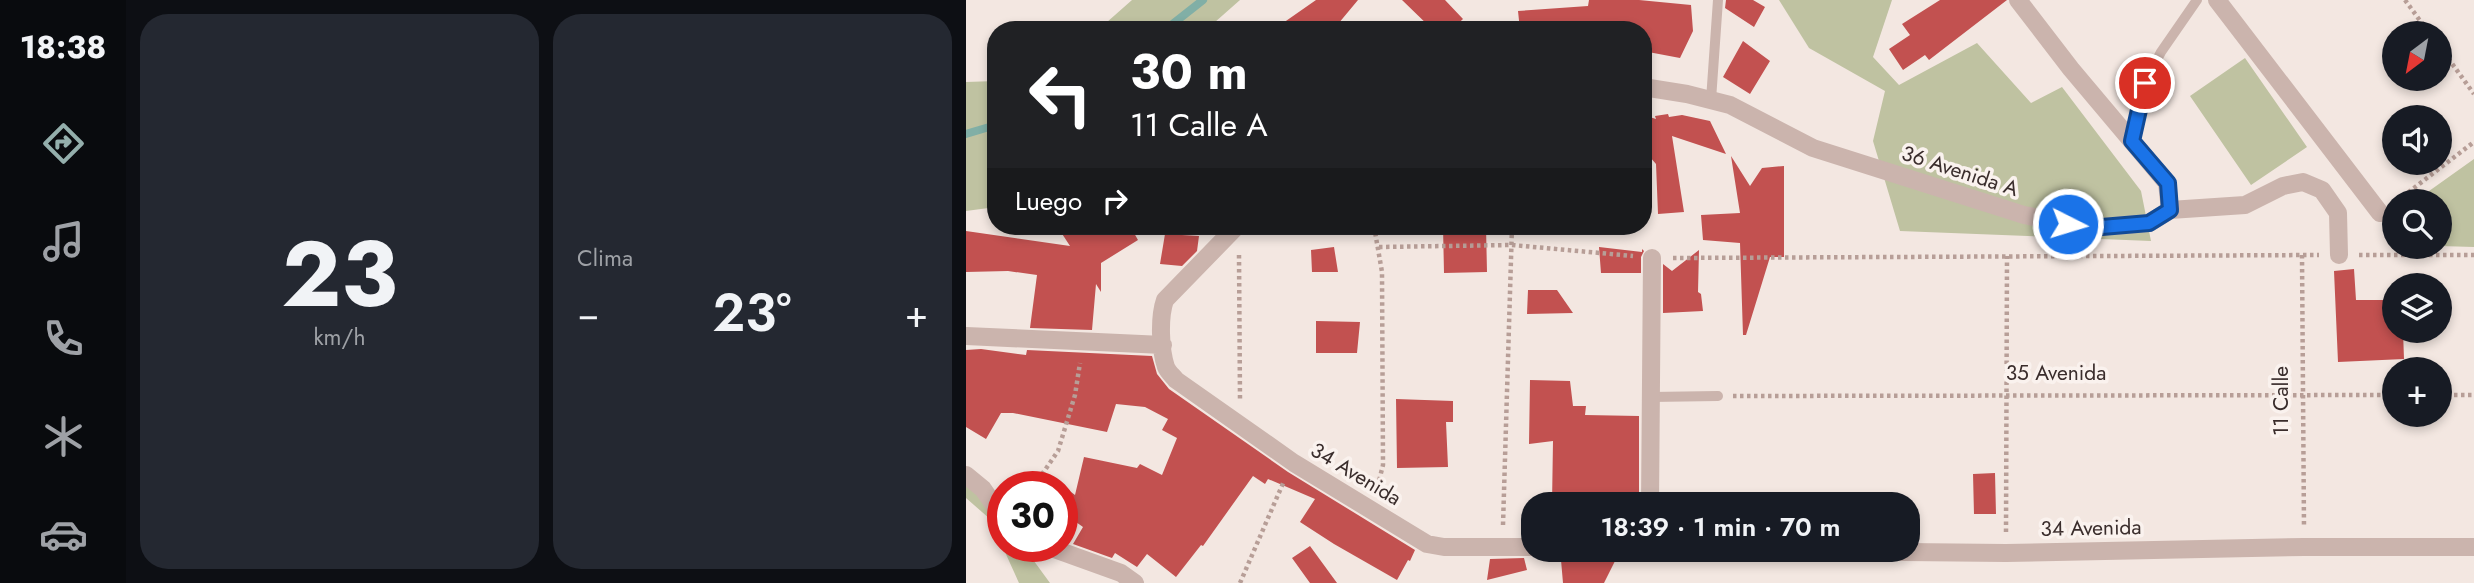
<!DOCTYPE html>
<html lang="es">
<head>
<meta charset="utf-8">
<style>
  :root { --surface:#171b24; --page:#242831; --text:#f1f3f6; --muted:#9ea1a6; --accent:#94afac }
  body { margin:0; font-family:Jost,sans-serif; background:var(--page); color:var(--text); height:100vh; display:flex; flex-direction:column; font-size:26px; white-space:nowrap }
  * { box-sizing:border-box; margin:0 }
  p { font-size:23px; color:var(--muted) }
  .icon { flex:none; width:38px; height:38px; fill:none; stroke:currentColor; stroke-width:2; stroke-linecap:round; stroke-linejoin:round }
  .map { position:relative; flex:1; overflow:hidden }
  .drawer { display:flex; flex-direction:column; gap:14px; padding:14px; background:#0d0f14; width:840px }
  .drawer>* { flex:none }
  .banner { position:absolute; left:21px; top:21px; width:665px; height:214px; border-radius:28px; box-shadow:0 4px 10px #0003; background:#202124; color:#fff; overflow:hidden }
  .needle { width:46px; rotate:212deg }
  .buttons { position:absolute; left:1416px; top:21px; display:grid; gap:14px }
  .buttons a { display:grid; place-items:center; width:70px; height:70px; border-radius:50%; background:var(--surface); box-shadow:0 4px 10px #0003; font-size:35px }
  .speed { position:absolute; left:21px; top:471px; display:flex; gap:14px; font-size:35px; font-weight:700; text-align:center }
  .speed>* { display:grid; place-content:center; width:91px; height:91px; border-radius:50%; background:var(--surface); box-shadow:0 4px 10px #0003; line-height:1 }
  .speed .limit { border:10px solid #d22; background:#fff; color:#111 }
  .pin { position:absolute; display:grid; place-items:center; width:60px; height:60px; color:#fff; margin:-30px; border:4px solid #fff; border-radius:50%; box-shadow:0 2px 7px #0007 }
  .me { position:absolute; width:77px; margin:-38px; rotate:95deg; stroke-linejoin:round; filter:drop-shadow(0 0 5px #0008) }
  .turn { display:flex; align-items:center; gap:24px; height:147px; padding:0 28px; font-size:32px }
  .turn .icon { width:91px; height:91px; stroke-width:2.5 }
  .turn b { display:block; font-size:49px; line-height:60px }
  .then { display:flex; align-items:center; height:66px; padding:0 28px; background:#0003; gap:14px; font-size:26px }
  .big { font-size:52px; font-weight:600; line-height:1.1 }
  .drawer .tile { flex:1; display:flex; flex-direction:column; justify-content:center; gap:10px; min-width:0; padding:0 24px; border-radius:28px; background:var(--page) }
  .drawer .dial { align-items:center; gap:0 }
  .dial b { font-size:91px; line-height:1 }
  .heat { display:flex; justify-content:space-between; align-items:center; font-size:38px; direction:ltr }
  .drawer .tiles { flex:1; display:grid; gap:14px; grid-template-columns:repeat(2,1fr) }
  .trip { position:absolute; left:555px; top:492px; width:399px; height:70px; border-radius:28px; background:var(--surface); box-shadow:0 4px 10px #0003; font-weight:600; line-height:70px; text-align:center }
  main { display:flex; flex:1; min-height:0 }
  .menu { display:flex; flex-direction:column; width:126px; justify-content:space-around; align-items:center; background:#090b0e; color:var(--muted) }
  .menu .icon { width:49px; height:49px }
  .menu .active { color:var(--accent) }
  .menu b { font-size:32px; color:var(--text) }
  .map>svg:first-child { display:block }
  .green { fill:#bfc2a1 }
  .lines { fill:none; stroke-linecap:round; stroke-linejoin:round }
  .stream { stroke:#81afa6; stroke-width:8 }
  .building { fill:#c25150 }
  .path { stroke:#b79e97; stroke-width:4.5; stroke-dasharray:3.5 3.5; stroke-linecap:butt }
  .service { stroke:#cbb4ad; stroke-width:10 }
  .minor { stroke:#cbb4ad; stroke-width:18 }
  .route-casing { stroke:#114b97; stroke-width:18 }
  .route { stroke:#1a73e8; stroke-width:12 }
  .labels { text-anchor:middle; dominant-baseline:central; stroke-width:7; stroke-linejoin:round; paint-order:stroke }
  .street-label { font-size:21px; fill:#3a2d2c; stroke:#faf2ee }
</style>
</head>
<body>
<main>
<nav class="menu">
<b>18:38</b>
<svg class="icon active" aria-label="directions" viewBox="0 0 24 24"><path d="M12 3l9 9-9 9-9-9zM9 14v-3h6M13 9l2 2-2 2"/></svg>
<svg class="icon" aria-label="music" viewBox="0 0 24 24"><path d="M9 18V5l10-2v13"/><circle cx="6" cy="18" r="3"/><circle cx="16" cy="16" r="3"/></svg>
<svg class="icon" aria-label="phone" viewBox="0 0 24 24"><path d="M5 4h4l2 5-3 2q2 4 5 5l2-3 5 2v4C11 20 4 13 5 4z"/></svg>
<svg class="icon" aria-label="climate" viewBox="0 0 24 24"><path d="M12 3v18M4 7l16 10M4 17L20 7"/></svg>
<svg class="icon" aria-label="car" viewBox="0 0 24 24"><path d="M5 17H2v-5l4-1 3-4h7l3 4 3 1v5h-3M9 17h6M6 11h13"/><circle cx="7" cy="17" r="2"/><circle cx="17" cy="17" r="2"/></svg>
</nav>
<section class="drawer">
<div class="tiles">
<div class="tile dial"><b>23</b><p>km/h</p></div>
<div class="tile"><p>Clima</p>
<div class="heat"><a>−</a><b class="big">23°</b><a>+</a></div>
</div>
</div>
</section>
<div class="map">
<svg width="1508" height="583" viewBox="0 0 1508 583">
  <rect width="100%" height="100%" fill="#f3e7e1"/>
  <path class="green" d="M166,0H274L240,30H132Z
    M813,0H926L907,57L933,85L1011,43L1065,103L1096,87L1175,191L1185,241L934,231L907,141L919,91L843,48Z
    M1279,58L1341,147L1285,185L1224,96Z
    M30,81V207L0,211V82Z
    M1508,159V247L1474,246V201H1449Z
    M0,468L37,518V546H57L84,583H53L24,519L0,498Z"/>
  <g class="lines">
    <path class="stream" d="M199,30L237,0
      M0,134L30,125"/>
  </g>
  <path class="building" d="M350,0H392L367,30H307Z
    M436,0H479L497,19L485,30H467Z
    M623,0H673L725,5L727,31L714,58L677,51V30H554L552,11L622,6Z
    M760,0H787L799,7L788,27L759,8Z
    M974,0H1041L963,60L959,55L937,70L923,49L944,35L936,24Z
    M777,41L804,61L784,94L757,77Z
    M702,114L703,117L716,115L744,121L760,154L706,136L718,212L692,214L690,164L677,149V115L690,119L689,116Z
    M765,156L784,186L796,168L818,166V257H804L780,335H777L774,243L737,240L735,215L774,213Z
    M91,226H164L172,240L135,263V292L130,284L126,330L64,328L71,275L42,271L0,272V231L104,246Z
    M477,226H520L521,272L478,273Z
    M199,234L233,236L231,251L216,266L194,264Z
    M368,247L372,272H346L345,250Z
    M633,247L676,252V249L678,251L675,257V273H635Z
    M733,250L732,292L735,294L737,311L697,313V264L706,271Z
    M1388,269L1390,300H1428V331H1437L1438,359L1372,362L1368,271Z
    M562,290H591L607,313L561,314Z
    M350,321L394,322L391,353H350Z
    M15,349L60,355L61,350L186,356L191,374L203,389L322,472L449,550L444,561L442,560L431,580L368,544L334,522L349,499L302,479L299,484L287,476L237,546L235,545L210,577L181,554L171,567L149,553L146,558L107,544L117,527L96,512V485L109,495L118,457L171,468L174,464L196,475L211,438L196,430L202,419L179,407L150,404L141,432L47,413H35L20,439L0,427V350Z
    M564,380L604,381L607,406H620L619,415L673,416V504H586L587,441L563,444Z
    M430,399L487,401V422H480L482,467L431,468Z
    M1029,473L1030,514H1008L1007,474Z
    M344,546L371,583H344L326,558Z
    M558,558L561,570L521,580L524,559Z
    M650,559L638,583H597L595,560Z"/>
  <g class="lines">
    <path class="path" d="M1439,0L1463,33
      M1474,47L1508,94
      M1431,201L1508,142
      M408,226L416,272L417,465L411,489
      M413,247L546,245L667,256
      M273,255L274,400
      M1336,255L1338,527
      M1393,255H1508
      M707,258L1353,255
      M1474,395H1508
      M767,396L1428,395
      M68,486L92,451L109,395L114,363
      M537,525L546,226
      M1040,532L1041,256
      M274,583L318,481"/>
    <path class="service" d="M745,100L752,0
      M1166,141L1179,83L1195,52L1231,0
      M685,397L752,396"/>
    <path class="minor" d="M1052,0L1105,69L1201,183L1204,210
      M1251,0L1414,213
      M677,87L721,94L764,105L847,148L1058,215L1124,228L1183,223L1204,210L1279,205L1317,186L1337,182L1356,190L1372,213L1373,255
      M271,226L199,300C193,317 194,349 200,367C202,372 207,376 210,380L328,463L461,544L478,547H567
      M0,336L197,345
      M0,475L17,489L37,518
      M684,504L686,258
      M80,546L155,573L169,583
      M743,550L1040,553L1338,547H1508"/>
  </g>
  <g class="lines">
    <defs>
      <path id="route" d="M1102,224L1124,228L1183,223L1204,210L1202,183L1166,141L1179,83"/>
    </defs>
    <use href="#route" class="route-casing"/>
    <use href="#route" class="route"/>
  </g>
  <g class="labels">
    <g class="street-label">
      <text transform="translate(994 171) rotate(18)">36 Avenida A</text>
      <text x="1090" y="373">35 Avenida</text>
      <text transform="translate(1315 401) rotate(-90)">11 Calle</text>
      <text transform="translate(390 474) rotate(31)">34 Avenida</text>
      <text transform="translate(1125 528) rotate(-1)">34 Avenida</text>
    </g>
  </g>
</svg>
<div class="buttons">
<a><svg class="needle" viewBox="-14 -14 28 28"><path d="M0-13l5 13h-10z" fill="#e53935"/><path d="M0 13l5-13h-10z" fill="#9ea1a6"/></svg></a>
<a><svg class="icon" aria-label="sound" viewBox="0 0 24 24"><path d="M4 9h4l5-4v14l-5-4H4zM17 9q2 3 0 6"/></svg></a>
<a><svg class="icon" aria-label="search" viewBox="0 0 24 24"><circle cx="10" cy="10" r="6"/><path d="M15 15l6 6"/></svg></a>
<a><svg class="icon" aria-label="layers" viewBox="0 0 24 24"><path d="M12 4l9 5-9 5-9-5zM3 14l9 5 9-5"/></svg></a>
<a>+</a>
</div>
<div class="speed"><div class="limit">30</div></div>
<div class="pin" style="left:1179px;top:83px;background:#d93025"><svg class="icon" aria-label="arrive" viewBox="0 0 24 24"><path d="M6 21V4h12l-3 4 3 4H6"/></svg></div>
<svg class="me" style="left:1102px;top:224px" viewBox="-20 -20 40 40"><circle r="17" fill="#1a73e8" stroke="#fff" stroke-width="3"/><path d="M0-11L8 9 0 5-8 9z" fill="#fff"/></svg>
<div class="trip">18:39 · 1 min · 70 m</div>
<div class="banner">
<div class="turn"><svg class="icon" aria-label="left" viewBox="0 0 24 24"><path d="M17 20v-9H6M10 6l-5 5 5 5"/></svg><div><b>30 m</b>11 Calle A</div></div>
<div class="then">Luego<svg class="icon" aria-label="right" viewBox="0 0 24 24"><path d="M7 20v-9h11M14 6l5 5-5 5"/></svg></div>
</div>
</div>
</main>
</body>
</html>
